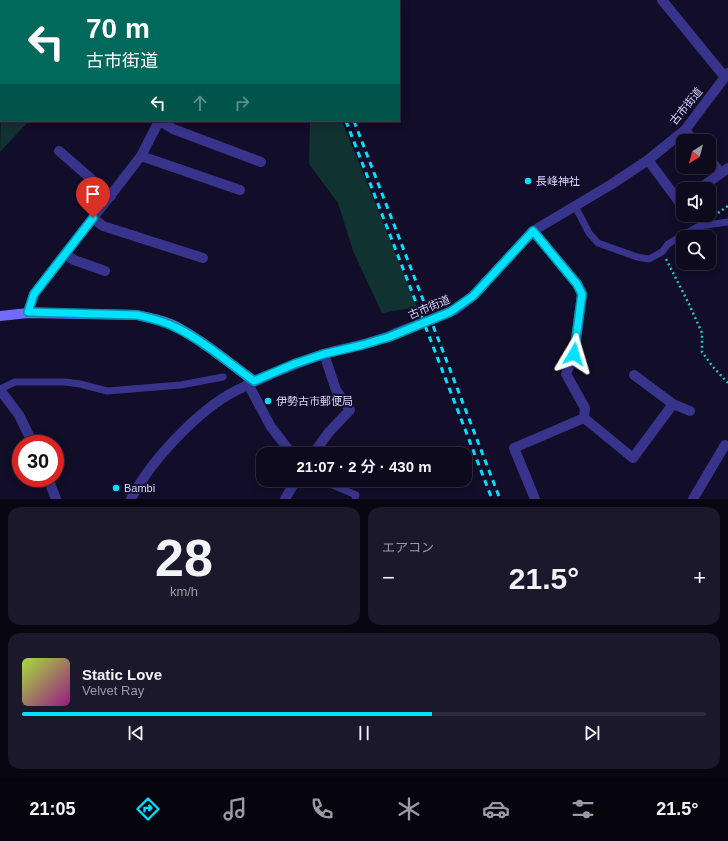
<!DOCTYPE html>
<html lang="ja">
<head>
<meta charset="utf-8">
<style>
  :root { --surface:#0e0a1e; --page:#1c182b; --text:#f1f3f6; --muted:#9b9aa4; --line:#2e2b3c; --accent:#00e0ff }
  body { margin:0; font-family:Helvetica,"Noto Sans JP",sans-serif; background:var(--page); color:var(--text); height:100vh; display:flex; flex-direction:column; font-size:15px; white-space:nowrap }
  * { box-sizing:border-box; margin:0 }
  p { font-size:13px; color:var(--muted) }
  .icon { flex:none; width:22px; height:22px; fill:none; stroke:currentColor; stroke-width:2; stroke-linecap:round; stroke-linejoin:round }
  .map { position:relative; height:499px; overflow:hidden }
  .side { display:flex; flex-direction:column; gap:8px; padding:8px; background:#080610; flex:1 }
  .side>* { flex:none }
  .top-card { position:absolute; left:0px; top:0px; width:400px; height:122px; box-shadow:0 2px 10px #0003,0 0 0 1px var(--line); background:#00695c; color:#fff; overflow:hidden }
  .needle { width:26px; rotate:216deg }
  .controls { position:absolute; left:676px; top:134px; display:grid; gap:8px }
  .controls a { display:grid; place-items:center; width:40px; height:40px; border-radius:8px; background:var(--surface); box-shadow:0 2px 10px #0003,0 0 0 1px var(--line); font-size:20px }
  .speed { position:absolute; left:12px; top:435px; display:flex; gap:8px; font-size:20px; font-weight:700; text-align:center }
  .speed>* { display:grid; place-content:center; width:52px; height:52px; border-radius:50%; background:var(--surface); box-shadow:0 2px 10px #0003,0 0 0 1px var(--line); line-height:1 }
  .speed .limit { border:6px solid #d22; background:#fff; color:#111 }
  .pin { position:absolute; display:grid; place-items:center; width:34px; height:34px; color:#fff; margin:-41px -17px; border-radius:50% 50% 50% 0; rotate:-45deg; box-shadow:0 0 4px #0007 }
  .pin .icon { rotate:45deg }
  .me { position:absolute; width:44px; margin:-22px; rotate:7deg; stroke-linejoin:round; filter:drop-shadow(0 0 3px #0008) }
  .turn { display:flex; align-items:center; gap:14px; height:84px; padding:0 20px; font-size:18px }
  .turn .icon { width:52px; height:52px; stroke-width:2.5 }
  .turn b { display:block; font-size:28px; line-height:34px }
  .lanes { display:flex; align-items:center; height:38px; padding:0 20px; background:#0003; justify-content:center; gap:20px; direction:ltr }
  .lanes .off { opacity:.35 }
  .big { font-size:30px; font-weight:600; line-height:1.1 }
  .side .widget { flex:1; display:flex; flex-direction:column; justify-content:center; gap:6px; min-width:0; padding:0 14px; border-radius:12px; background:var(--page) }
  .side .dial { align-items:center; gap:0 }
  .dial b { font-size:52px; line-height:1 }
  .song { display:flex; align-items:center; gap:12px }
  .cover { width:48px; height:48px; border-radius:6px; background:linear-gradient(135deg,hsl(80 70% 55%),hsl(310 70% 35%)) }
  .played { height:4px; border-radius:2px; background:linear-gradient(90deg,var(--accent) 60%,var(--line) 60%) }
  .keys { display:flex; justify-content:space-around; direction:ltr }
  .heat { display:flex; justify-content:space-between; align-items:center; font-size:22px; direction:ltr }
  .side .tiles { flex:1; display:grid; gap:8px; grid-template-columns:1fr 1fr }
  .widget:last-child { grid-column:span 2 }
  .trip { position:absolute; left:256px; top:447px; width:216px; height:40px; border-radius:12px; background:var(--surface); box-shadow:0 2px 10px #0003,0 0 0 1px var(--line); font-weight:600; line-height:40px; text-align:center }
  .tabs { display:flex; height:64px; justify-content:space-around; align-items:center; background:#06040c; color:var(--muted) }
  .tabs .icon { width:28px; height:28px }
  .tabs .active { color:var(--accent) }
  .tabs b { font-size:18px; color:var(--text) }
  .map>svg:first-child { display:block }
  .green { fill:#103332 }
  .lines { fill:none; stroke-linecap:round; stroke-linejoin:round }
  .path { stroke:#24c3bd; stroke-width:2.5; stroke-dasharray:2 3; stroke-linecap:butt }
  .lane { stroke:#39348b; stroke-width:7 }
  .street { stroke:#39348b; stroke-width:10 }
  .secondary { stroke:#726bff; stroke-width:10 }
  .rail { stroke:#00e0ff; stroke-width:3; stroke-dasharray:6 5; stroke-linecap:butt }
  .street-bridge { stroke:#39348b; stroke-width:10 }
  .route-casing { stroke:#0092a6; stroke-width:10 }
  .route { stroke:#00e0ff; stroke-width:7 }
  .poi-dot { fill:#00e0ff; stroke:#120d28; stroke-width:1.5 }
  .labels { text-anchor:middle; dominant-baseline:central; stroke-width:4; stroke-linejoin:round; paint-order:stroke }
  .street-label { font-size:11px; fill:#dad4ff; stroke:#120d28 }
  .poi-label { font-size:11px; fill:#dad4ff; stroke:#120d28; text-anchor:start }
</style>
</head>
<body>
<div class="map">
<svg width="728" height="499" viewBox="0 0 728 499">
  <rect width="100%" height="100%" fill="#120d28"/>
  <path class="green" d="M1,114V121H29L0,152Z
    M310,121H342L417,307L382,313L353,251L338,203L309,164Z"/>
  <g class="lines">
    <path class="path" d="M718,213L728,206
      M666,259L689,304L702,333V352L713,367L728,383"/>
    <path class="lane" d="M575,206L589,233L598,243L637,257L649,259L662,252L668,244L699,226L728,222
      M0,389L15,382H65L80,384L107,391L181,385L223,377
      M321,480L356,495L355,499"/>
    <path class="street" d="M187,0L190,1
      M662,0L724,76
      M219,1V0
      M160,121L173,129L261,162
      M685,130L694,141
      M59,151L111,196
      M141,156L240,190
      M709,159L721,173
      M648,160L680,203L683,200
      M699,189L728,168
      M93,218L103,226L203,258
      M533,231L577,284L582,294L574,354L566,374L585,408L584,418
      M65,254L74,260L105,271
      M455,310L473,296L533,231L612,184L648,160L685,130L728,73
      M28,313L34,294L141,156L159,121
      M634,375L673,404L690,411
      M248,384L271,427L292,454
      M0,390L19,415L33,444
      M313,454L329,432L350,410L336,390L324,354
      M48,478L56,499
      M131,499C149,463 193,416 228,395C242,387 257,381 272,374C289,367 306,360 323,354C347,347 373,344 396,333
      M285,499L296,480
      M535,499L514,448L584,418L633,458L673,404
      M693,499L725,445"/>
    <path class="secondary" d="M0,316L28,313L137,315C149,318 164,320 175,326C204,341 229,363 254,381"/>
    <path class="rail" d="M299,0V1
      M307,0V1
      M346,121L492,499
      M354,121L500,499"/>
    <path class="street-bridge" d="M396,333L455,310"/>
  </g>
  <g class="lines">
    <defs>
      <path id="route" d="M93,218L34,294L28,312L137,315C149,318 164,321 175,327C204,341 229,363 254,381L294,364L324,354L362,345L389,337L450,312L473,296L533,231L577,284L582,294L574,354"/>
    </defs>
    <use href="#route" class="route-casing"/>
    <use href="#route" class="route"/>
  </g>
  <g class="poi-dot">
    <circle cx="528" cy="181" r="4"/>
    <circle cx="268" cy="401" r="4"/>
    <circle cx="116" cy="488" r="4"/>
  </g>
  <g class="labels">
    <g class="street-label">
      <text transform="translate(686 106) rotate(-51)">古市街道</text>
      <text transform="translate(429 307) rotate(-23)">古市街道</text>
    </g>
    <g class="poi-label">
      <text x="536" y="181">長峰神社</text>
      <text x="276" y="401">伊勢古市郵便局</text>
      <text x="124" y="488">Bambi</text>
    </g>
  </g>
</svg>
<div class="controls">
<a><svg class="needle" viewBox="-14 -14 28 28"><path d="M0-13l5 13h-10z" fill="#e53935"/><path d="M0 13l5-13h-10z" fill="#9b9aa4"/></svg></a>
<a><svg class="icon" aria-label="sound" viewBox="0 0 24 24"><path d="M4 9h4l5-4v14l-5-4H4zM17 9q2 3 0 6"/></svg></a>
<a><svg class="icon" aria-label="search" viewBox="0 0 24 24"><circle cx="10" cy="10" r="6"/><path d="M15 15l6 6"/></svg></a>
</div>
<div class="speed"><div class="limit">30</div></div>
<div class="pin" style="left:93px;top:218px;background:#d93025"><svg class="icon" aria-label="arrive" viewBox="0 0 24 24"><path d="M6 21V4h12l-3 4 3 4H6"/></svg></div>
<svg class="me" style="left:574px;top:354px" viewBox="-20 -20 40 40"><path d="M0-17L14 15 0 8-14 15z" fill="#00e0ff" stroke="#fff" stroke-width="4"/></svg>
<div class="trip">21:07 · 2 分 · 430 m</div>
<div class="top-card">
<div class="turn"><svg class="icon" aria-label="left" viewBox="0 0 24 24"><path d="M17 20v-9H6M10 6l-5 5 5 5"/></svg><div><b>70 m</b>古市街道</div></div>
<div class="lanes"><svg class="icon" aria-label="left" viewBox="0 0 24 24"><path d="M17 20v-9H6M10 6l-5 5 5 5"/></svg><svg class="icon off" aria-label="ahead" viewBox="0 0 24 24"><path d="M12 20V5M6 11l6-6 6 6"/></svg><svg class="icon off" aria-label="right" viewBox="0 0 24 24"><path d="M7 20v-9h11M14 6l5 5-5 5"/></svg></div>
</div>
</div>
<section class="side">
<div class="tiles">
<div class="widget dial"><b>28</b><p>km/h</p></div>
<div class="widget"><p>エアコン</p>
<div class="heat"><a>−</a><b class="big">21.5°</b><a>+</a></div>
</div>
<div class="widget">
<div class="song"><i class="cover"></i><div><b>Static Love</b><p>Velvet Ray</p></div></div>
<div class="played"></div>
<div class="keys"><svg class="icon" aria-label="previous" viewBox="0 0 24 24"><path d="M18 5L8 12l10 7zM5 5v14"/></svg><svg class="icon" aria-label="pause" viewBox="0 0 24 24"><path d="M8 5v14M16 5v14"/></svg><svg class="icon" aria-label="next" viewBox="0 0 24 24"><path d="M6 5l10 7-10 7zM19 5v14"/></svg></div>
</div>
</div>
</section>
<nav class="tabs">
<b>21:05</b>
<svg class="icon active" aria-label="directions" viewBox="0 0 24 24"><path d="M12 3l9 9-9 9-9-9zM9 14v-3h6M13 9l2 2-2 2"/></svg>
<svg class="icon" aria-label="music" viewBox="0 0 24 24"><path d="M9 18V5l10-2v13"/><circle cx="6" cy="18" r="3"/><circle cx="16" cy="16" r="3"/></svg>
<svg class="icon" aria-label="phone" viewBox="0 0 24 24"><path d="M5 4h4l2 5-3 2q2 4 5 5l2-3 5 2v4C11 20 4 13 5 4z"/></svg>
<svg class="icon" aria-label="climate" viewBox="0 0 24 24"><path d="M12 3v18M4 7l16 10M4 17L20 7"/></svg>
<svg class="icon" aria-label="car" viewBox="0 0 24 24"><path d="M5 17H2v-5l4-1 3-4h7l3 4 3 1v5h-3M9 17h6M6 11h13"/><circle cx="7" cy="17" r="2"/><circle cx="17" cy="17" r="2"/></svg>
<svg class="icon" aria-label="filters" viewBox="0 0 24 24"><path d="M4 7h16M4 17h16"/><circle cx="9" cy="7" r="2"/><circle cx="15" cy="17" r="2"/></svg>
<b>21.5°</b>
</nav>
</body>
</html>
